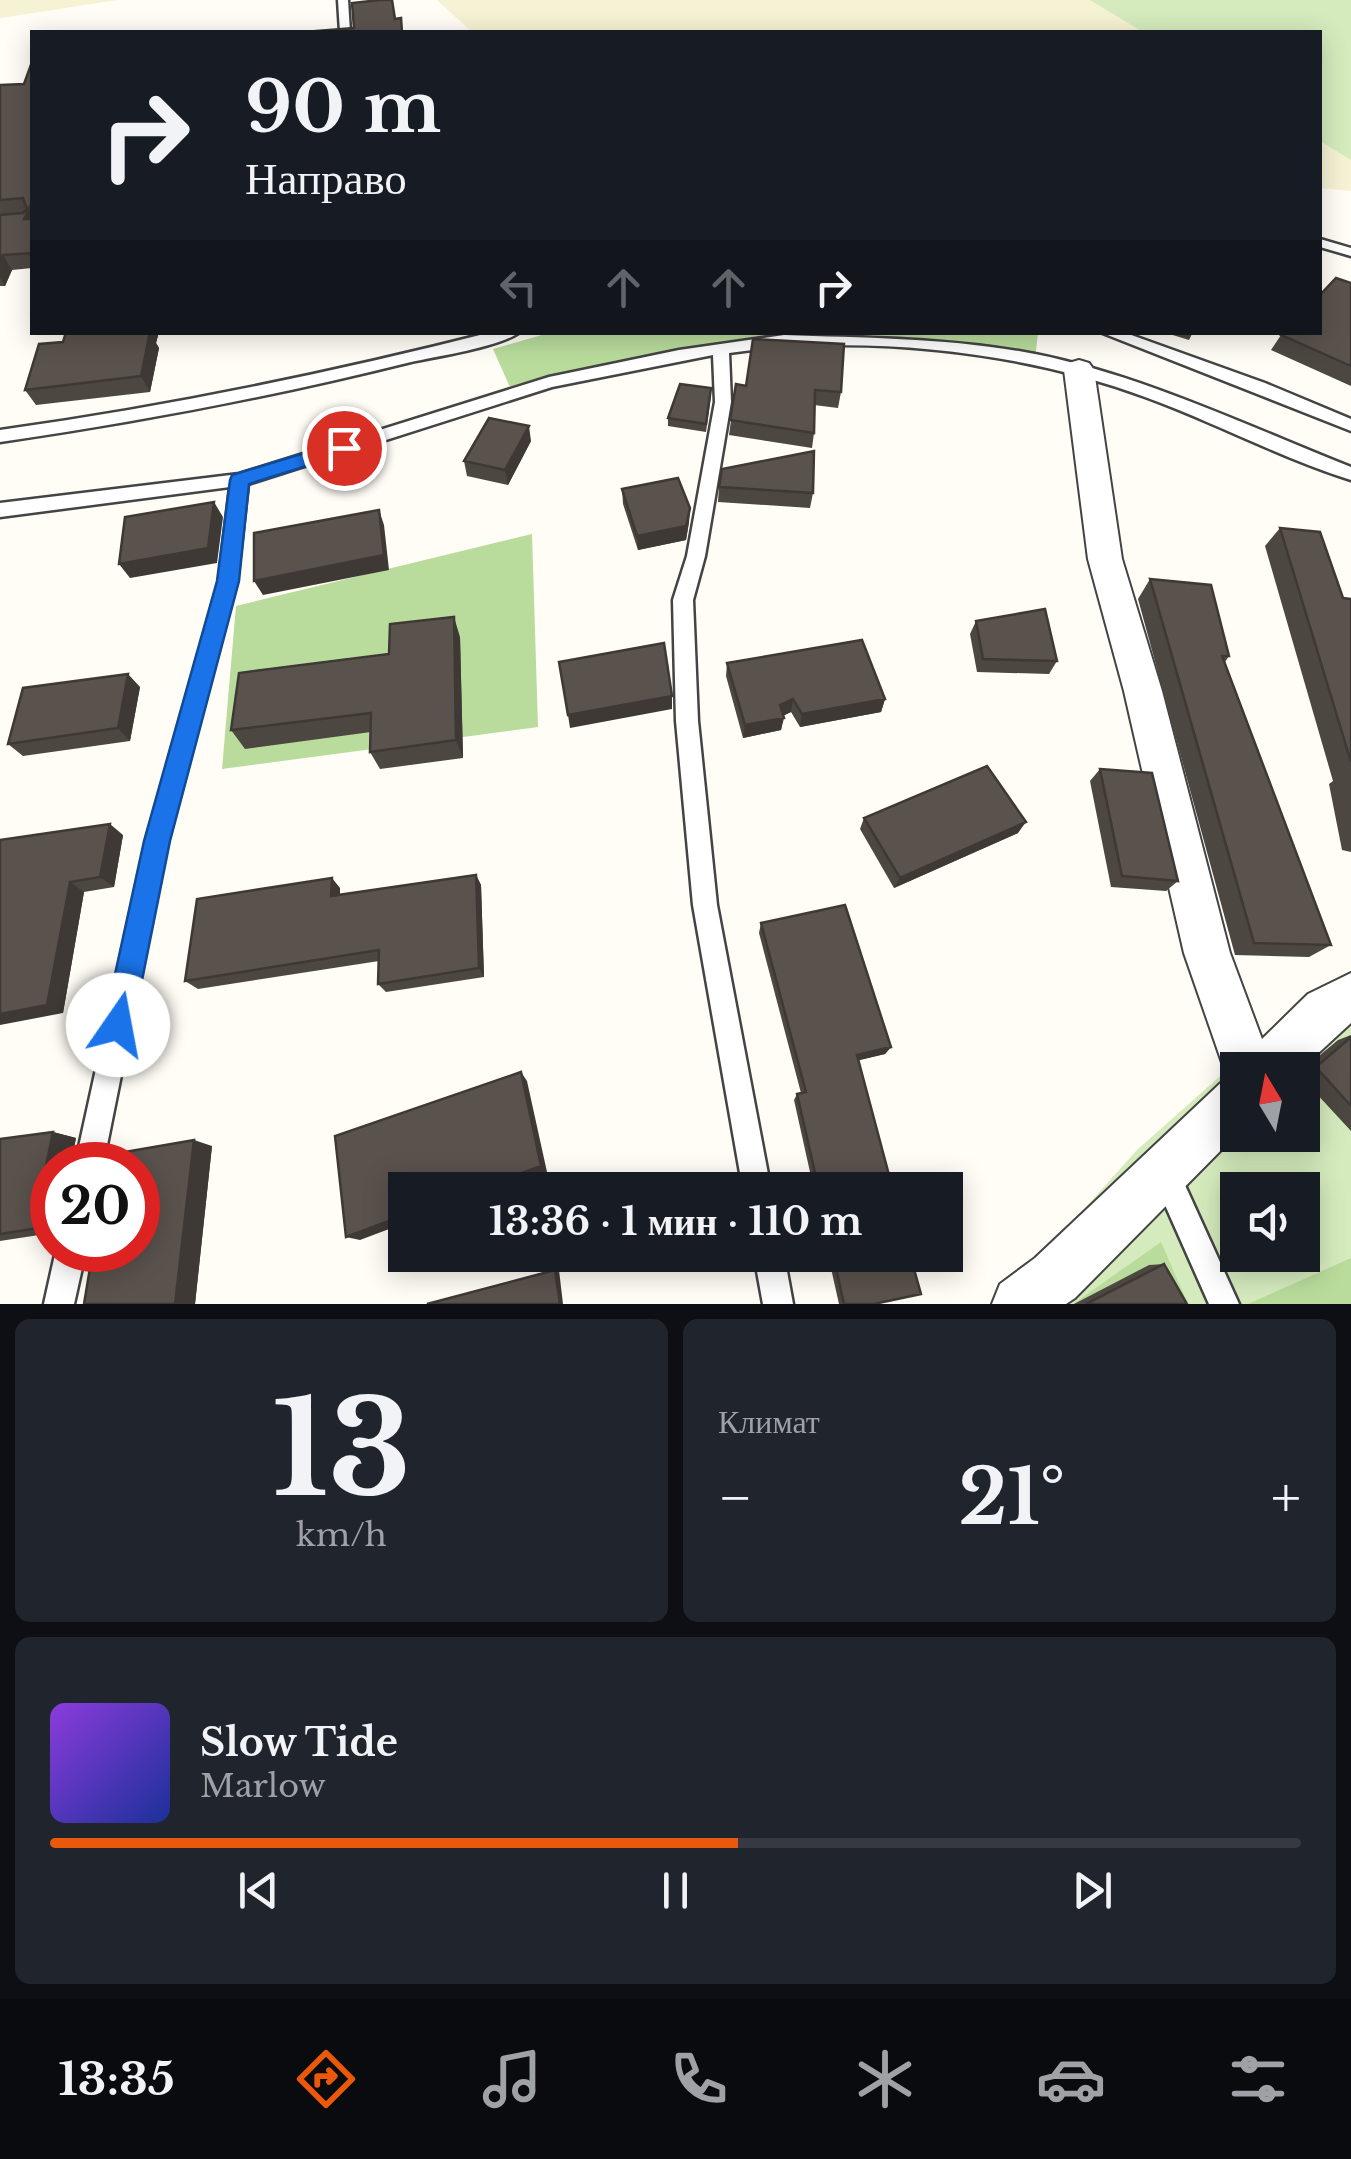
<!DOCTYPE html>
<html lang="ru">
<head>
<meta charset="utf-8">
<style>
  :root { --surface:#171b24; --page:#20242c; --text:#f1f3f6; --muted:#9ea1a6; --line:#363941; --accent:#ea580c }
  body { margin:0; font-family:"Libre Baskerville",serif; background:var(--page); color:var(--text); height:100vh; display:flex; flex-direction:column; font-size:38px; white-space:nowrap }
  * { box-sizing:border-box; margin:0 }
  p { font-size:32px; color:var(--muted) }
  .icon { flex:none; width:55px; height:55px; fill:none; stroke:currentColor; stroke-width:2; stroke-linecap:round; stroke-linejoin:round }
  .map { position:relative; height:1304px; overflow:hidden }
  .side { display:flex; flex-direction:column; gap:15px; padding:15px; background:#0d0f14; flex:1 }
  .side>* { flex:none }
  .guide { position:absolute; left:30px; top:30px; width:1292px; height:305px; border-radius:0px; box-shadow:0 5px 25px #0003; background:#171b24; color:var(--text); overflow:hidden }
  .needle { width:65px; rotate:350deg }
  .buttons { position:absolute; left:1220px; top:1052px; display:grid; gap:20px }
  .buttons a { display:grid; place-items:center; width:100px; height:100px; border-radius:0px; background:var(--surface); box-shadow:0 5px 25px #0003; font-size:50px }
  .speed { position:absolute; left:30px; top:1142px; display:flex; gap:20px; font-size:50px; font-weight:700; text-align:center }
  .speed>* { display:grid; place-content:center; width:130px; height:130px; border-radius:50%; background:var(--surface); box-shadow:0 5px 25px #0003; line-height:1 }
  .speed .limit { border:15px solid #d22; background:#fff; color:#111 }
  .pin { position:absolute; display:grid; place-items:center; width:85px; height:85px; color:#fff; margin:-42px; border:5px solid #fff; border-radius:50%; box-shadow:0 2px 10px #0007 }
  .me { position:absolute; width:110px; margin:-55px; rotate:12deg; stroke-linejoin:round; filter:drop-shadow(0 0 8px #0008) }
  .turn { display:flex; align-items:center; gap:35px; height:210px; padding:0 50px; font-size:45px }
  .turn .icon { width:130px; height:130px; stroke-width:2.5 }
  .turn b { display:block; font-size:70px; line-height:85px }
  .lanes { display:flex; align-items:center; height:95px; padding:0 50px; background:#0003; justify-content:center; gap:50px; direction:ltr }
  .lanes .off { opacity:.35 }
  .big { font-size:75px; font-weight:700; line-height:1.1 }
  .side .card { flex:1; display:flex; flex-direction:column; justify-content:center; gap:15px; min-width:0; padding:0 35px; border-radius:15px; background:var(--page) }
  .side .dial { align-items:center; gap:0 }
  .dial b { font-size:130px; line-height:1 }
  .song { display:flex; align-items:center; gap:30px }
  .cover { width:120px; height:120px; border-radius:15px; background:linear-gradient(135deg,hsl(270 70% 55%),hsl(230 70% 35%)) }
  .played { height:10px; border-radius:5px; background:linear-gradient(90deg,var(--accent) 55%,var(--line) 55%) }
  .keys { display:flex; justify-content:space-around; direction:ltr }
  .heat { display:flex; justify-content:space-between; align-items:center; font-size:55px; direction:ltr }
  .side .tiles { flex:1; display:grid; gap:15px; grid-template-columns:1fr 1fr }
  .card:last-child { grid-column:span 2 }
  .trip { position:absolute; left:388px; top:1172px; width:575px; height:100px; border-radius:0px; background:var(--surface); box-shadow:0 5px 25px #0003; font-weight:700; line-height:100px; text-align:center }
  .menu { display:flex; height:160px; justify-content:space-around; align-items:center; background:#090b0e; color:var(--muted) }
  .menu .icon { width:70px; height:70px }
  .menu .on { color:var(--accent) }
  .menu b { font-size:45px; color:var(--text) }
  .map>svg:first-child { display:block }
  .farmland { fill:#f6f3d4 }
  .green { fill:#d5ebbd; fill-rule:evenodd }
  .forest { fill:#b9dc9c }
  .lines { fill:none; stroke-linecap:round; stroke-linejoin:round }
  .service-casing { stroke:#444; stroke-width:5 }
  .minor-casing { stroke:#444; stroke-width:4 }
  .service { fill:#fff; fill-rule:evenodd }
  .minor { fill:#fff; fill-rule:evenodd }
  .wall { fill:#4d4742 }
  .shaded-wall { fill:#3f3936 }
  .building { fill:#5a524d; stroke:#3f3936; stroke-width:2.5 }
  .route { fill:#1a73e8; stroke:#114b97; stroke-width:2.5 }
</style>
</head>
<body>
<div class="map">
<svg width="1351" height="1304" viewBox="0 0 1351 1304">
  <rect width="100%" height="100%" fill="#fffdf5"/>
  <path class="farmland" d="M0,0H117L0,18Z
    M437,0H1351V191L1320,188V32H472Z"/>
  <path class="green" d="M1090,0H1351V160L1320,141V32H1143Z
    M1351,971V1304H999L1137,1150L1317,990ZM1238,1070H1302V1135H1238ZM1238,1190H1302V1255H1238Z"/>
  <path class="forest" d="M552,332L1038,333L1035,359L913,344L784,340L513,394L493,349Z
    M532,534L538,727L222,769L236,606Z
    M1161,1242L1188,1304H1073Z
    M1351,1258V1304H1248Z"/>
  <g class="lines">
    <defs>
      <path id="service" d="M338,0H348L350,32H340Z
        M1320,239L1351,248V256L1320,247Z
        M492,332H520C499,347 439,356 411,362C275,396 138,422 0,442V430C166,407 330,373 492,332Z
        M1100,332H1123L1265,383L1351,419V431Z
        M784,335C867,338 953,338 1035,354C1141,375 1250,427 1351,467V480C1281,458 1214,422 1145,397C1019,350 862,334 729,353L731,402L705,556L693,600L698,721L717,905L771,1190H743L693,905L676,721L673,600L687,556L715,402L713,355L552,387L248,484L237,581L168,841L103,1165H75L146,841L219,581L230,487L0,517V503L239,474L549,377L679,350Z
        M1164,1157L1174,1161L1239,1304H1209L1150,1171L1154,1161Z
        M56,1250H86L74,1304H44Z
        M754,1255H784L793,1304H763Z"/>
      <path id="minor" d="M1079,360L1089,363L1094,370L1122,559L1162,691L1230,953L1262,1039L1308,994L1351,973V1023L1300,1070H1238V1133L1075,1298L1066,1304H992L1000,1284L1035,1258L1227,1077L1184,953L1124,691L1088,559L1064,370L1069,363Z"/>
    </defs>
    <use href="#service" class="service-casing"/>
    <use href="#minor" class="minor-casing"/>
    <use href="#service" class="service"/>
    <use href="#minor" class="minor"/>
  </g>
  <path class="wall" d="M32,62V268L12,270L5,286H0V85L24,84Z
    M1351,283V386L1271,350L1281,335Z
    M66,332H159L156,343L159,348L150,392L36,405L25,390L63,342Z
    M1163,332H1193L1189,340Z
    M736,384L841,392L838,408L814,405V433L812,448L729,435Z
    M711,396L706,432L668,426V418Z
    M531,441L508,485L467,476L464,461Z
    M719,487L813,493L810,508L718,502Z
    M622,489L690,508L689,522L686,540L638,550L623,504Z
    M1280,528L1343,598L1351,599V852L1342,850L1329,784L1333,781L1265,546Z
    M1150,579L1229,656L1225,662L1331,945L1309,957L1235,955L1138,599Z
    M976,621L1057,661L1049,674L977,672L970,634Z
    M460,637L463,758L380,769L370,752L371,732L245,749L231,730L389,654Z
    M727,663L885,699L881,712L800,727L791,712L783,716L781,730L743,738L726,676Z
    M140,687L130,741L23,756L8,744Z
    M1100,769L1178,881L1166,891L1111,887L1090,781Z
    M864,818L1018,833L894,888L860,829Z
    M123,835L114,887L84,892L63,1013L0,840Z
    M476,875L481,885L484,977L386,992L378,984L379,961L198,989L185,981L340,888V895Z
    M761,923L891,1047L885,1054L858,1060L893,1190H814L794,1100L797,1094L801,1093L759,933Z
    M1351,1035V1131L1302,1078V1070L1338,1040Z
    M53,1132L76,1138L71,1164L212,1146L195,1304H84L138,1250L52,1165V1233L0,1241V1139Z
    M828,1255H910L874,1304H839Z
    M1164,1264L1187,1304H1074L1149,1265Z"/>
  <path class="shaded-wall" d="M32,202V233L24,219Z
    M3,255L12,270L5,286L0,278V261Z
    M147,332H159L156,343L159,348L150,392L141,376Z
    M529,426L531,441L508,485L505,470Z
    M214,502L223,517L217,563L130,578L119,564Z
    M690,508L689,522L686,540L638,550L637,536Z
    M379,510L384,525L389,570L263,595L254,581Z
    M454,617L460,637L463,758L456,740Z
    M128,674L140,687L130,741L118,728Z
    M672,696V709L570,728L568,715Z
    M793,699L791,712L777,718L780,705Z
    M885,699L881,712L800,727L802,714Z
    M784,718L781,730L743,738L745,725Z
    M1026,822L1018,833L894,888L900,878Z
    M110,824L123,835L114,887L100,877Z
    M476,875L481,885L484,977L479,968Z
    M332,878L340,888V906L331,896Z
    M70,882L84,892L63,1013L0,1025V1014Z
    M891,1047L885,1054L852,1062L857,1055Z
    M521,1072L527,1081L547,1172L496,1190H475Z
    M53,1132L76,1138L70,1165L46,1166Z
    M194,1140L212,1146L195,1304H175Z
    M405,1215V1223L360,1240L346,1237Z
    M555,1270H559L563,1304H560Z"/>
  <path class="building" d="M380,0H392L395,19L401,18L402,32H304L354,28L352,3Z
    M32,62V202L24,219H32V253L3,255L0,261V215L23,213L27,209L23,198L0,200V85L24,84Z
    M1336,278L1351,283V366L1281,335L1283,332H1320V295Z
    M66,332H150L141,376L25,390L39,344L63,342Z
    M753,339L844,344L841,392L815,390L814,433L730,420L736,384L746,386Z
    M680,384L711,388L706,424L668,418Z
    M489,418L529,426L505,470L464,461Z
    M814,451L813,493L719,487L722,469Z
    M678,478L690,508L686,526L637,536L622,489Z
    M214,502L208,548L119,564L125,517Z
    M379,510L384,555L254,581V533Z
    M1280,528L1320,532L1343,598L1351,599V762Z
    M1150,579L1211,585L1229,656H1222L1331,945L1254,943Z
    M1045,609L1057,661L983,659L976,621Z
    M454,617L456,740L370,752L371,713L231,730L239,673L389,654L390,624Z
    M862,640L885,699L802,714L793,699L780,705L784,718L745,725L727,663Z
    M664,643L672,696L568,715L559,662Z
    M128,674L118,728L8,744L23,688Z
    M987,766L1026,822L900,878L864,818Z
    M1100,769L1152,773L1178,881L1122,876Z
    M110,824L100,877L70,882L47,1005L0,1014V840Z
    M476,875L479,968L378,984L379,950L185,981L197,899L332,878L331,896Z
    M845,905L891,1047L857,1055L893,1190H819L797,1094L806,1092L761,923Z
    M1351,1037V1106L1316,1067Z
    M521,1072L541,1166L475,1190H405V1215L346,1237L335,1136Z
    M53,1132L46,1166L52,1165V1226L0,1234V1139Z
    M194,1140L175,1304H84L93,1250H138V1165H56L81,1164L85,1159Z
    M833,1255H910L921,1294L874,1304H844Z
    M1164,1264L1187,1304H1086Z
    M555,1270L560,1304H427Z"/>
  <path class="route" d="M344,441L351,443V452L249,484L239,581L170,841L133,1025L129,1035L118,1040L108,1035L104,1025L144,841L217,581L230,480L232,475Z"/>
</svg>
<div class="buttons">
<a><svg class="needle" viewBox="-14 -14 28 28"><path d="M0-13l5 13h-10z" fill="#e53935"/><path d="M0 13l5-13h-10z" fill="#9ea1a6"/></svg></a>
<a><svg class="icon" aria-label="sound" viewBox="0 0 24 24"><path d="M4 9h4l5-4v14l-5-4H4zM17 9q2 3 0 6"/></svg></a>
</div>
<div class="speed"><div class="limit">20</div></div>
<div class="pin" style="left:344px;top:448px;background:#d93025"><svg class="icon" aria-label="arrive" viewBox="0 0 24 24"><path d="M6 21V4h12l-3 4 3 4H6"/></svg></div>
<svg class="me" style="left:118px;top:1025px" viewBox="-20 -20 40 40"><circle r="19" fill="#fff"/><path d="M0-13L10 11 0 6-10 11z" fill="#1a73e8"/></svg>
<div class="trip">13:36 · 1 мин · 110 m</div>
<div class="guide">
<div class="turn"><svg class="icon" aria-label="right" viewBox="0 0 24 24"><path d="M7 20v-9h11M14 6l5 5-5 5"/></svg><div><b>90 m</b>Направо</div></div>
<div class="lanes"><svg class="icon off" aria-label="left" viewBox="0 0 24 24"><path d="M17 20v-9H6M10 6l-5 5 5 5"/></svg><svg class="icon off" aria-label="ahead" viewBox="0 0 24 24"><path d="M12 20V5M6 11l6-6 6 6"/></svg><svg class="icon off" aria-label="ahead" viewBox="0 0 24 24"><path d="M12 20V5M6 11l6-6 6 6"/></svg><svg class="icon" aria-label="right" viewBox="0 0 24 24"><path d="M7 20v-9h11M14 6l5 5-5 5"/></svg></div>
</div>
</div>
<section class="side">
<div class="tiles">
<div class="card dial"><b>13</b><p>km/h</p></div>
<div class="card"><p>Климат</p>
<div class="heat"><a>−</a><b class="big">21°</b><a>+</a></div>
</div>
<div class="card">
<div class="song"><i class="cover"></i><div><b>Slow Tide</b><p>Marlow</p></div></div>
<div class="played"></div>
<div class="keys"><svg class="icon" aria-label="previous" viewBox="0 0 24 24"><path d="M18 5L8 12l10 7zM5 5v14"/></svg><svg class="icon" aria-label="pause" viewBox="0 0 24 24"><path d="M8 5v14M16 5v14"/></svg><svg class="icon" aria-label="next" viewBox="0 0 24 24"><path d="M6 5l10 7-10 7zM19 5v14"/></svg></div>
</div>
</div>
</section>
<nav class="menu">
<b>13:35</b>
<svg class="icon on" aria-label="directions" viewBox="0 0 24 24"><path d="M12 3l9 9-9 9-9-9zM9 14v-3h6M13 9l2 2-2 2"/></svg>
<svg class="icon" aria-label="music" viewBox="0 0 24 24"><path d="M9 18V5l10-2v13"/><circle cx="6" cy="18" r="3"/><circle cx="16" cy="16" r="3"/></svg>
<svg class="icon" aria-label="phone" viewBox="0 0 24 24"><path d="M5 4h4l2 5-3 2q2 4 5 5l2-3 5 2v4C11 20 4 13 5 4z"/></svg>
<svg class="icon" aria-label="climate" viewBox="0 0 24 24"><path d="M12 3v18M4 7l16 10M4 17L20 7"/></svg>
<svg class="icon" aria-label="car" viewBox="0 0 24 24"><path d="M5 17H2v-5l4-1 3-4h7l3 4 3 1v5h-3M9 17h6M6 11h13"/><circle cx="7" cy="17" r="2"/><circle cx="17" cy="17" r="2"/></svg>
<svg class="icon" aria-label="filters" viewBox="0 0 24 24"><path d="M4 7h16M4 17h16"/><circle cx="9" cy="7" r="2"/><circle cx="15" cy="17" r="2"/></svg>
</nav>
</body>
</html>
